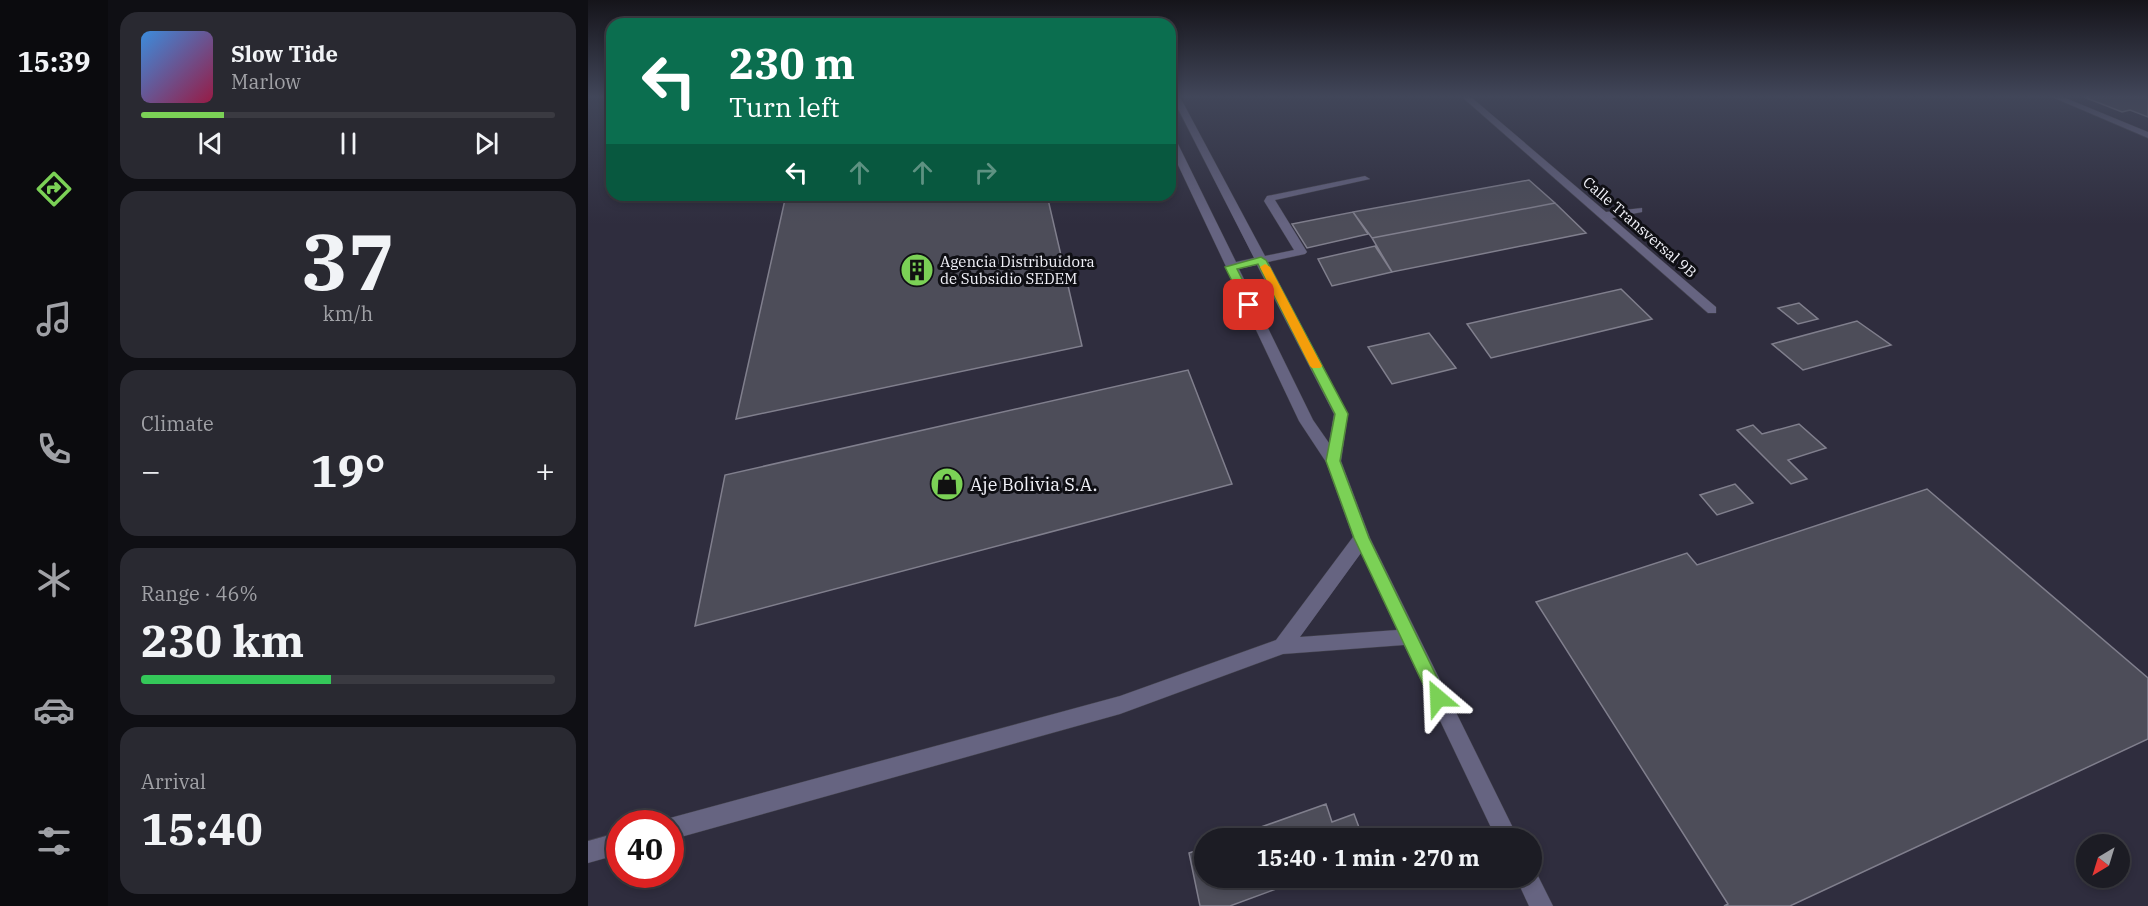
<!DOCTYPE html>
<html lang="en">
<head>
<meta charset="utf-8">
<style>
  :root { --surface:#1c1c24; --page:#292931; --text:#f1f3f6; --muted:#a0a1a6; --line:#3a3a41; --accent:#7bd156 }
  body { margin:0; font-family:"IBM Plex Serif",serif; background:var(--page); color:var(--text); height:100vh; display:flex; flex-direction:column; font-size:22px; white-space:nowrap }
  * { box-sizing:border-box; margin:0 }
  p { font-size:20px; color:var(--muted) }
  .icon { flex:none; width:33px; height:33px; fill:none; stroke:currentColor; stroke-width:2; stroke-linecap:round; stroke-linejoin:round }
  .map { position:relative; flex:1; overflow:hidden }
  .drawer { display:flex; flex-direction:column; gap:12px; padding:12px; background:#0f0f14; width:480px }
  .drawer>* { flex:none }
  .hud { position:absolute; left:18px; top:18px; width:570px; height:183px; border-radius:18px; box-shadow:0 3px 9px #0003,0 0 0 2px var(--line); background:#0b6e4f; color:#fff; overflow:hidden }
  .needle { width:39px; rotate:218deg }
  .buttons { position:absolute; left:1488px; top:834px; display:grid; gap:12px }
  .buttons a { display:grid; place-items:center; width:54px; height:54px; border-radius:50%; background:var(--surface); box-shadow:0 3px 9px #0003,0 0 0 2px var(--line); font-size:30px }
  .speed { position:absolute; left:18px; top:810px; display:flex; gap:12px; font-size:30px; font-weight:700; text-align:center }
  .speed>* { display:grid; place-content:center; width:78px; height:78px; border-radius:50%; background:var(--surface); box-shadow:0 3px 9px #0003,0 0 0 2px var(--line); line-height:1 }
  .speed .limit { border:9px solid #d22; background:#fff; color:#111 }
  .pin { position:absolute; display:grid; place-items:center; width:51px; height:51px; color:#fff; margin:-26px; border-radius:12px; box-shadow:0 3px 9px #0006 }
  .me { position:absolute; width:66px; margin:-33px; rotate:334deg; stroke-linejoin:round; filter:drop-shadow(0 0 4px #0008) }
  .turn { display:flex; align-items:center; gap:21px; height:126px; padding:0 24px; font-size:27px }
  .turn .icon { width:78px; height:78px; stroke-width:2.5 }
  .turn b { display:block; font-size:42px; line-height:51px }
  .lanes { display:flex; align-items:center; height:57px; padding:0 24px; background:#0003; justify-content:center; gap:30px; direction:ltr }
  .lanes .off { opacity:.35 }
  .big { font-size:45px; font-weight:700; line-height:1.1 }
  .drawer .widget { flex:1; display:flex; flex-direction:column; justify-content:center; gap:9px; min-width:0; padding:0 21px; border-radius:18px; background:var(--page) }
  .drawer .dial { align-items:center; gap:0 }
  .dial b { font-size:78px; line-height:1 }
  .song { display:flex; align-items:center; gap:18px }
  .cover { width:72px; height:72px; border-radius:9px; background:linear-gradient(135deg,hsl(210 70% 55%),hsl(340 70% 35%)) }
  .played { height:6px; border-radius:3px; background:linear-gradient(90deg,var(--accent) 20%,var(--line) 20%) }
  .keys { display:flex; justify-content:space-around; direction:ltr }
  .heat { display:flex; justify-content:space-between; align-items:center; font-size:33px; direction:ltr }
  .charge { height:9px; border-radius:4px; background:linear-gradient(90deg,#34c759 46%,var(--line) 0) }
  .trip { position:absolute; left:606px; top:828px; width:348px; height:60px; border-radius:30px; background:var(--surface); box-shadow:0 3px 9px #0003,0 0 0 2px var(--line); font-weight:700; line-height:60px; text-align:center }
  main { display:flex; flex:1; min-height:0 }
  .tab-bar { display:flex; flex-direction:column; width:108px; justify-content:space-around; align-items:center; background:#0b0b0e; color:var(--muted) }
  .tab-bar .icon { width:42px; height:42px }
  .tab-bar .selected { color:var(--accent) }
  .tab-bar b { font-size:27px; color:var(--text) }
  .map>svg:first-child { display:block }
  .built { fill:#2f2d3e; fill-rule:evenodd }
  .building { fill:#4d4d59; stroke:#807f8d; stroke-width:1.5 }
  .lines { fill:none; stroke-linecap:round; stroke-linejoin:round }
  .minor-casing { stroke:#43424c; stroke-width:1 }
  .minor { fill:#666481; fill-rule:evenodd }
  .route { fill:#7bd156; stroke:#508838; stroke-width:1.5 }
  .slow { fill:#f59e0b }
  .labels { text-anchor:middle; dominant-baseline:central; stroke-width:6; stroke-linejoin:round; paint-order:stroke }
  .far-street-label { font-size:15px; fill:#f2f2f9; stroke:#0f0f14 }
  .far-poi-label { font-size:15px; fill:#f2f2f9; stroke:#0f0f14; text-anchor:start }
  .poi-label { font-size:18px; fill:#f2f2f9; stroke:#0f0f14; text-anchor:start }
</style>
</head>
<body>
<main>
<nav class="tab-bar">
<b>15:39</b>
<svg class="icon selected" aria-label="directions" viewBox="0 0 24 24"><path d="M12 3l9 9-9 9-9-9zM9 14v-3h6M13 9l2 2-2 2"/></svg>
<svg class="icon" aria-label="music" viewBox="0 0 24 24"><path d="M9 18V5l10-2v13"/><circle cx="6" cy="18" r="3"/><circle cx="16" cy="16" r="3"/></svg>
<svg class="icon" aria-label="phone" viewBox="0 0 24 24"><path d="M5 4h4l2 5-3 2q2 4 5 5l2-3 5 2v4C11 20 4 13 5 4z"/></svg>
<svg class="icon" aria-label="climate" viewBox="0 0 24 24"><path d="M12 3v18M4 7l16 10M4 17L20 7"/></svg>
<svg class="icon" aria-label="car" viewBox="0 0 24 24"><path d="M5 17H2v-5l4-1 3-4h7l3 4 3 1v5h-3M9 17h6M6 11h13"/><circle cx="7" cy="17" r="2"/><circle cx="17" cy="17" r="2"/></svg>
<svg class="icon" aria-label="filters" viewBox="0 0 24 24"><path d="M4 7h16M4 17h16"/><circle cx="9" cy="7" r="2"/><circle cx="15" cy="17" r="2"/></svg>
</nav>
<section class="drawer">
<div class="widget">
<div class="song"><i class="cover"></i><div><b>Slow Tide</b><p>Marlow</p></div></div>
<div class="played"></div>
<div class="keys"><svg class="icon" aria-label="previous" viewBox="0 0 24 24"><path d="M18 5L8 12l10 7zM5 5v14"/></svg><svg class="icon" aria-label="pause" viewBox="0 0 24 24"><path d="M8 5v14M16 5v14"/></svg><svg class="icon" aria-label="next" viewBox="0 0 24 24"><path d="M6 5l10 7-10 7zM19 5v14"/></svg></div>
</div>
<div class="widget dial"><b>37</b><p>km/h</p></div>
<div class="widget"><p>Climate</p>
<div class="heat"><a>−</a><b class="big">19°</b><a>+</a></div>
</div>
<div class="widget"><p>Range · 46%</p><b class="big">230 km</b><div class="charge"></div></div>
<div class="widget"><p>Arrival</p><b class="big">15:40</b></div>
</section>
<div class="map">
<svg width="1560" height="906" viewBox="0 0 1560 906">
  <rect width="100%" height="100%" fill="#262530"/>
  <path class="built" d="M0,97H24V195H582V97H1560V906H0ZM32,824H82V874H32ZM616,838H944V878H616ZM1498,844H1532V878H1498Z"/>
  <path class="building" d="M1496,97H1560V117L1542,110L1534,112Z
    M941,180L967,203L784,238L765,212Z
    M198,195H459L494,346L148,419Z
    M967,203L998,233L804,272L784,238Z
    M765,212L780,234L719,248L704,224Z
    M787,246L804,272L744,286L730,259Z
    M1033,289L1064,319L903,358L879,324Z
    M1211,303L1230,319L1210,324L1190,308Z
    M1269,321L1303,345L1215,370L1184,344Z
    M841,333L868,368L804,384L780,347Z
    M600,370L644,484L107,626L137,475Z
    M1211,424L1238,448L1200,460L1219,479L1203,484L1149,430L1165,425L1174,434Z
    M1147,484L1165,503L1129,515L1112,495Z
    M1339,489L1560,678V739L1202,906H1136L1140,904L948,602L1099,553L1109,565Z
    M738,804L744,822L766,814L775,838H642Z
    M616,848V878H718L642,906H612L601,853Z"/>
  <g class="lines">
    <defs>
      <path id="minor" d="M584,97H592L677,256L706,250L676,201L679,196L777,176L782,179L687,200L719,252L717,254L680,262L760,414L753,461L782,538L930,838H908L816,645L695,654L532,714L82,840V824H73L82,818L532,696L688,640L765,537L738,462L711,421L582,148V135L587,138L648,262L666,258ZM669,265L746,414L741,443L725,420L651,269ZM773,553L809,630L712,637Z
        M874,97H883L1018,212L1054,208V212L1024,218L1128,307V313H1120Z
        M1464,97H1475L1560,132V138Z
        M32,832V854L0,863V841Z
        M944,869L947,870L965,906H941L928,878H944Z"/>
    </defs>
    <use href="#minor" class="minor-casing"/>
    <use href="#minor" class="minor"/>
  </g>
  <linearGradient id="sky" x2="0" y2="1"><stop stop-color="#15141a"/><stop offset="0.43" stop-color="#414659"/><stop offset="1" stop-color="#414659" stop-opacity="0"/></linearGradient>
  <rect width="1560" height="224" fill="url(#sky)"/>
  <path class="route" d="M673,257L678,260L760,414L752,461L781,538L859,698L857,703L850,706L844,703L766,538L738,461L747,414L670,264L649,269L667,305L661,309L656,305L637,267Z"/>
  <path class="slow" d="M677,264L682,267L734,366L732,368H724L722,366L672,267Z"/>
  <defs>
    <symbol id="building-disc" viewBox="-11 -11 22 22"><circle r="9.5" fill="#7bd156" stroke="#0f0f14"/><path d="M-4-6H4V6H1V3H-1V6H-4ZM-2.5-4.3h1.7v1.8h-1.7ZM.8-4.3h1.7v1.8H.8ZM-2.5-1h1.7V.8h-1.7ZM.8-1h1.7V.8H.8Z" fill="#111"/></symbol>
    <symbol id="shop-disc" viewBox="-11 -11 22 22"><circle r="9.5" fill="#7bd156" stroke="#0f0f14"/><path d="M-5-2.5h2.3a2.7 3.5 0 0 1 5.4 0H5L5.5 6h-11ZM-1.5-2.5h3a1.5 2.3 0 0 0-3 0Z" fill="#111"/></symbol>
  </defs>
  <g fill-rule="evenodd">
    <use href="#building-disc" x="310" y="251" width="38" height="38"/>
    <use href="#shop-disc" x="340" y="465" width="38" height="38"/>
  </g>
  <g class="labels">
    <g class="far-street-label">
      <text transform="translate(1052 227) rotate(41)">Calle Transversal 9B</text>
    </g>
    <g class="far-poi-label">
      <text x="352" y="261">Agencia Distribuidora<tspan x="352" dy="17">de Subsidio SEDEM</tspan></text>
    </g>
    <g class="poi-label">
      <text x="382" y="484">Aje Bolivia S.A.</text>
    </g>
  </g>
</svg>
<div class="buttons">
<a><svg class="needle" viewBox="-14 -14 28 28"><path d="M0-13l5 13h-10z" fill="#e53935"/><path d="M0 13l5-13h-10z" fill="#a0a1a6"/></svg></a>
</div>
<div class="speed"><div class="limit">40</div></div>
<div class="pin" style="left:661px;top:305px;background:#d93025"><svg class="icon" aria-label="arrive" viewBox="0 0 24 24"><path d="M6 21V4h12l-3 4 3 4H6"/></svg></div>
<svg class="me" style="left:850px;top:698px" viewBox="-20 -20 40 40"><path d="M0-17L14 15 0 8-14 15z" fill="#7bd156" stroke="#fff" stroke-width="4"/></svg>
<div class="trip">15:40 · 1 min · 270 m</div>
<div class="hud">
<div class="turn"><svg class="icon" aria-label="left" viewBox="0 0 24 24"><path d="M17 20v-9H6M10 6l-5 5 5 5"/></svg><div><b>230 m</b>Turn left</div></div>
<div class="lanes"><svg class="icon" aria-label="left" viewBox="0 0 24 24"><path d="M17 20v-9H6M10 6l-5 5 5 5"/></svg><svg class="icon off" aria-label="ahead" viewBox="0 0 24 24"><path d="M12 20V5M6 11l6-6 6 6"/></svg><svg class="icon off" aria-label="ahead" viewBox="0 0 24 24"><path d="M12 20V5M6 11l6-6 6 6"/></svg><svg class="icon off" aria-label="right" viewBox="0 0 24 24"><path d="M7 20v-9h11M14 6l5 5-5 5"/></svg></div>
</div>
</div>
</main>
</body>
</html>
